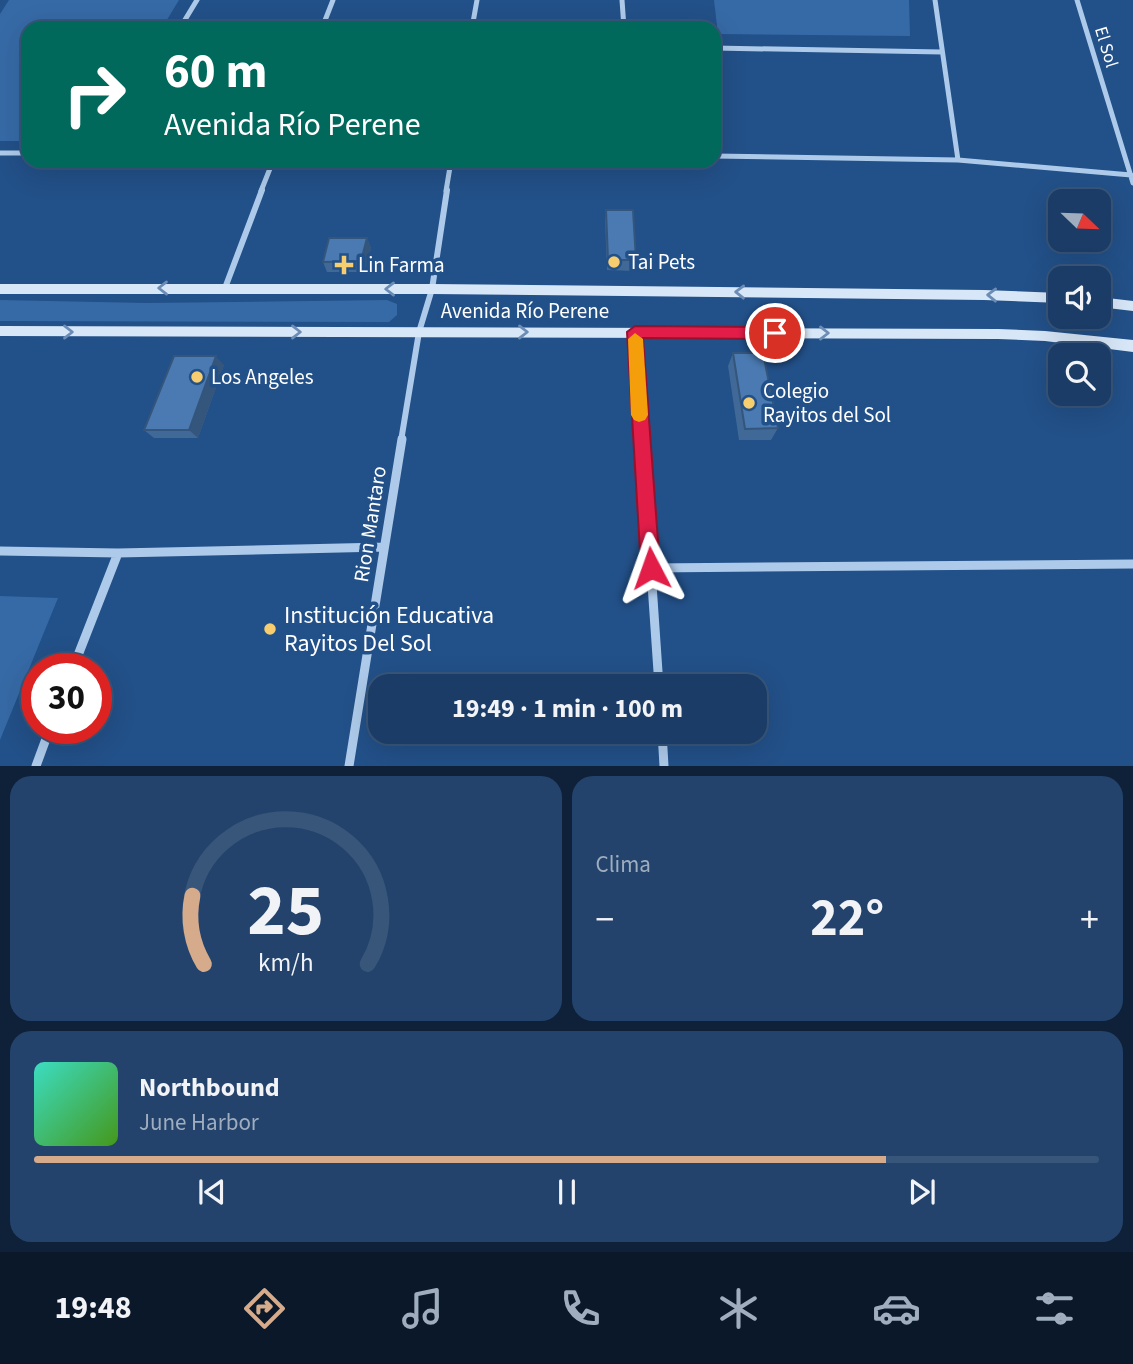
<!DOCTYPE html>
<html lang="es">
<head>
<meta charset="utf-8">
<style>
  :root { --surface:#1a3c66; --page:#23436c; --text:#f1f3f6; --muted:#9fadbf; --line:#38567a; --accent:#d6ab8b }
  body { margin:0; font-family:"Source Sans 3",sans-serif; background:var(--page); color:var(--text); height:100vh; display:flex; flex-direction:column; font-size:26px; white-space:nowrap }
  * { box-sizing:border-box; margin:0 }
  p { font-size:23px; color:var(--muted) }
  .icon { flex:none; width:38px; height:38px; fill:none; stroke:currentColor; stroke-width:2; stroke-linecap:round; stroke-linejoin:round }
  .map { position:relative; height:766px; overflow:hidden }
  .sheet { display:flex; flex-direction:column; gap:10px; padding:10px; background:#0e2138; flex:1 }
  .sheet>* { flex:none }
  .top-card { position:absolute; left:21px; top:21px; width:700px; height:147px; border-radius:21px; box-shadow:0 7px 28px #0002,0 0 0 2px var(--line); background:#00695c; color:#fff; overflow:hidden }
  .needle { width:46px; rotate:113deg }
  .fabs { position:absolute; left:1048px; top:189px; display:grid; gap:14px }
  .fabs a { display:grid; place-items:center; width:63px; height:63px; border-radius:14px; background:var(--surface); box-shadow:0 7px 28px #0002,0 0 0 2px var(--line); font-size:35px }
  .speed { position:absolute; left:21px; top:653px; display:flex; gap:14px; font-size:35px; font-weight:700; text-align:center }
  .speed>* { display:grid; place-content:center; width:91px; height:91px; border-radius:50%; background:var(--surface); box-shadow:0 7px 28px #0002,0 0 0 2px var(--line); line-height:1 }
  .speed .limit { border:10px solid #d22; background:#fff; color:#111 }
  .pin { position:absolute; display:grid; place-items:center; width:60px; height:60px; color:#fff; margin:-30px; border:4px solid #fff; border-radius:50%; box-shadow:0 2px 7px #0007 }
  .me { position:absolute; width:77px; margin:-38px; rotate:356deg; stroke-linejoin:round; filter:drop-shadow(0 0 5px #0008) }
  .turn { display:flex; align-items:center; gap:24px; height:147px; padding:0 28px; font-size:32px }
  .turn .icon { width:91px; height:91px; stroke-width:2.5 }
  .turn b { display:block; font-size:49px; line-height:60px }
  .big { font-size:52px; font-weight:700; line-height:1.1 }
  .sheet .widget { flex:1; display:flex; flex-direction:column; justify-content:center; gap:10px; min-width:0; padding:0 24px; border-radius:21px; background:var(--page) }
  .sheet .dial { align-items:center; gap:0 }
  .dial svg { height:182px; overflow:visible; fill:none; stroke:var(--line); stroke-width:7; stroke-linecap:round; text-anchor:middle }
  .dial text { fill:var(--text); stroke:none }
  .song { display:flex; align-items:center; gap:21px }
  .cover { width:84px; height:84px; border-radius:10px; background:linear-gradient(135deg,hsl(170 70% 55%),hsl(100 70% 35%)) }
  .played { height:7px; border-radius:4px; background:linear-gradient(90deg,var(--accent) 80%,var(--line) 80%) }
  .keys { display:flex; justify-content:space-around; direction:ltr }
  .heat { display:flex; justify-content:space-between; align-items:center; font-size:38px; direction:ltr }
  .sheet .tiles { flex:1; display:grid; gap:10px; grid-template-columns:1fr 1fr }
  .widget:last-child { grid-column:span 2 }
  .trip { position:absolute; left:368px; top:674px; width:399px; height:70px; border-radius:21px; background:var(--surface); box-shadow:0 7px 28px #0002,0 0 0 2px var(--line); font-weight:700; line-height:70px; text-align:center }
  .tabs { display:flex; height:112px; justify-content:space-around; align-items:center; background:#0a1829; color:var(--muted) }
  .tabs .icon { width:49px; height:49px }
  .tabs .on { color:var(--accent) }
  .tabs b { font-size:32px; color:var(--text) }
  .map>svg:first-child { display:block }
  .green { fill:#366aa6 }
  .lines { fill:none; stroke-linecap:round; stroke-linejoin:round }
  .street-far2 { stroke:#adcaea; stroke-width:5 }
  .street-far1 { stroke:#adcaea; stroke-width:6 }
  .street { stroke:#adcaea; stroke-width:9 }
  .secondary { fill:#d8e7f8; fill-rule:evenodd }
  .wall { fill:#406998 }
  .shaded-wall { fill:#34557c }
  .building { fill:#4a7ab1; stroke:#34557c; stroke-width:2 }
  .oneway { stroke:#6b8cb5 }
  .route { fill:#e11d48; stroke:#92132f; stroke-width:2 }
  .slow { fill:#f59e0b }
  .poi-dot { fill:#f6cd6f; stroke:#225088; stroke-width:2.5 }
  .labels { text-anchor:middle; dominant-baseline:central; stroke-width:7; stroke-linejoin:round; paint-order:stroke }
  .far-street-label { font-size:18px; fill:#fff; stroke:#225088 }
  .poi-label { font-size:21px; fill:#fff; stroke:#225088; text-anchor:start }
  .street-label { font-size:21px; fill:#fff; stroke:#225088 }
  .near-poi-label { font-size:24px; fill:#fff; stroke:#225088; text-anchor:start }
</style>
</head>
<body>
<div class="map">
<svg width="1133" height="766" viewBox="0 0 1133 766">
  <rect width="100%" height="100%" fill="#225088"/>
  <path class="green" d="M9,0H179L162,28H28V141H0V14Z
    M714,0H909L910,36L718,34Z
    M0,300L147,303L387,300L397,304V315L389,322L0,321Z
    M0,596L58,598L0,740Z"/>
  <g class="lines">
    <path class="street-far2" d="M622,0L624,28
      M935,0L958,160
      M1077,0L1133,183
      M180,28L197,0
      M322,28L333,0
      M472,28L477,0
      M714,48L942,52
      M0,153H28
      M714,156L958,160L1131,175
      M261,191L273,161
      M446,191L451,161"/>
    <path class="street-far1" d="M225,288L262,190
      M635,332L642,441
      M401,441L419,332L432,289L447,190"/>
    <path class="street" d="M642,439L659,686
      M0,551L118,553L384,547
      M651,568L1133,564
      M73,668L118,553
      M662,732L664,766
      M36,766L50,728
      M349,766L402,439"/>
    <path class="secondary" d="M0,284H432L984,290L1060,293V303L984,300L432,294H0Z
      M1099,297L1133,301V311L1099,307Z
      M0,326L998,329L1045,331L1133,340V352L1045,341L998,339L0,336Z"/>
  </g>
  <path class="wall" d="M606,210L636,260L635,271L607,270L605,220Z
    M367,238L371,248L365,272H327L323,262Z
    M733,353L778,428L771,440H739L728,366Z
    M224,365L198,438H154L144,430Z"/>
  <path class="shaded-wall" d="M367,238L371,248L365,272L361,261Z
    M216,356L224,365L198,438L189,430Z"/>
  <path class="building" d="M606,210H633L636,260H608Z
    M329,238H367L361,261L323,262Z
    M733,353H763L778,428L745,429Z
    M174,356H216L189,430H144Z"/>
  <defs><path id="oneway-chevron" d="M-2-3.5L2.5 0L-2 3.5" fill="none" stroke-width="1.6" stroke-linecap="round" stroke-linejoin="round" transform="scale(1.75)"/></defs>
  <g class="oneway">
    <use href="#oneway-chevron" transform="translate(163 288) rotate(180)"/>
    <use href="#oneway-chevron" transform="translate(390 289) rotate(-180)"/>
    <use href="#oneway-chevron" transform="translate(740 292) rotate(-179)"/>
    <use href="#oneway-chevron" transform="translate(992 295) rotate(-179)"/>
    <use href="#oneway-chevron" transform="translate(68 332)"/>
    <use href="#oneway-chevron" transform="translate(296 332)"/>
    <use href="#oneway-chevron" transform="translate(523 332)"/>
    <use href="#oneway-chevron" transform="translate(824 333)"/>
  </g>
  <path class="route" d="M635,326L775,327L782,333L775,339L643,338L660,568L657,575L651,578L644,575L641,568L627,332Z"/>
  <path class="slow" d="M635,333L643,339L648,415L645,420L639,422L634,420L631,415L628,339Z"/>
  <g class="poi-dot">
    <circle cx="614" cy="262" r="7"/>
    <path d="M340.5 254.5h7v7h7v7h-7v7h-7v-7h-7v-7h7z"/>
    <circle cx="197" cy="377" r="7"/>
    <circle cx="749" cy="403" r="7"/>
    <circle cx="270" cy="629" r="7"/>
  </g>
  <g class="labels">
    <g class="far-street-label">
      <text transform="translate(1106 47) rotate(73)">El Sol</text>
    </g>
    <g class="poi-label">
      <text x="628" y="262">Tai Pets</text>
      <text x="358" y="265">Lin Farma</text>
      <text x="211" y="377">Los Angeles</text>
      <text x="763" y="391">Colegio<tspan x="763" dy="24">Rayitos del Sol</tspan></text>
    </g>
    <g class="street-label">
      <text x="525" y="311">Avenida Río Perene</text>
      <text transform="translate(370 524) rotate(-81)">Rion Mantaro</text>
    </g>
    <g class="near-poi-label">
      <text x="284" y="615">Institución Educativa<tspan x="284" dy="28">Rayitos Del Sol</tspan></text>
    </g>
  </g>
</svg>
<div class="fabs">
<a><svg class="needle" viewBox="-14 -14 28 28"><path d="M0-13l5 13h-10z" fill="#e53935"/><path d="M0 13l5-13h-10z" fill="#9fadbf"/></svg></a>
<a><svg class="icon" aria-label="sound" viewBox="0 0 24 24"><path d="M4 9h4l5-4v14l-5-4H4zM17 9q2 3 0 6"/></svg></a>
<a><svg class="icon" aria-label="search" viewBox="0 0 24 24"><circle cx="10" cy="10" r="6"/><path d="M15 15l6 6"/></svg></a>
</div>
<div class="speed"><div class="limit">30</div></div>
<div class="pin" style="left:775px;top:333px;background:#d93025"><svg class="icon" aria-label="arrive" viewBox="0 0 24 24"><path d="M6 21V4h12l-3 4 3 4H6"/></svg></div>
<svg class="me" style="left:651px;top:568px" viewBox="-20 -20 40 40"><path d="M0-17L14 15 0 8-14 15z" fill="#e11d48" stroke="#fff" stroke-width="4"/></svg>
<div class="trip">19:49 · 1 min · 100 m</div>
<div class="top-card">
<div class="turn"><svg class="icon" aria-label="right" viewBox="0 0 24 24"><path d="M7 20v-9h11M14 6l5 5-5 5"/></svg><div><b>60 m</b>Avenida Río Perene</div></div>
</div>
</div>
<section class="sheet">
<div class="tiles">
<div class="widget dial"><svg viewBox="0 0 100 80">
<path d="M14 69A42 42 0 1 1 86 69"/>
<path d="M14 69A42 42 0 0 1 9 39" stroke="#d6ab8b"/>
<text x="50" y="56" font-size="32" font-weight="700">25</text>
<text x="50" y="72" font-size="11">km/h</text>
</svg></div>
<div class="widget"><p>Clima</p>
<div class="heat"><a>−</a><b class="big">22°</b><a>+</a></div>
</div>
<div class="widget">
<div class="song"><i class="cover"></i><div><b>Northbound</b><p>June Harbor</p></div></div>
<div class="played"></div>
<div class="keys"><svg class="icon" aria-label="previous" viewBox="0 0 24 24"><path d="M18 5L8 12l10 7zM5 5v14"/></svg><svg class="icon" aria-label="pause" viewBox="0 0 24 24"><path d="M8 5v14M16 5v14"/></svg><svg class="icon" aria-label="next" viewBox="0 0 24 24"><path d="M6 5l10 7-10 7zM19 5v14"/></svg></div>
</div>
</div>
</section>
<nav class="tabs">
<b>19:48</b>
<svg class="icon on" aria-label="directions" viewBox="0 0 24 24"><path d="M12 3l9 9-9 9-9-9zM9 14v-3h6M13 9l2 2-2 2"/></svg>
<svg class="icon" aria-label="music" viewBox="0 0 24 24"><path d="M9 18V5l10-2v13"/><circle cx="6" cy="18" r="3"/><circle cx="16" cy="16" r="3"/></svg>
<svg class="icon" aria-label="phone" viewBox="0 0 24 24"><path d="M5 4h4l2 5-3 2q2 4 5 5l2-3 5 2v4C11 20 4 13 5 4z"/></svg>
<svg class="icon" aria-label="climate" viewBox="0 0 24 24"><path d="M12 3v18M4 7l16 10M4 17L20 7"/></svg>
<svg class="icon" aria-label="car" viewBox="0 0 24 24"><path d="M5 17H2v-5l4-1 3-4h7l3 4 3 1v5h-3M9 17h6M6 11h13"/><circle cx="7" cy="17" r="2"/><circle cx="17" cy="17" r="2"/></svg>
<svg class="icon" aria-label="filters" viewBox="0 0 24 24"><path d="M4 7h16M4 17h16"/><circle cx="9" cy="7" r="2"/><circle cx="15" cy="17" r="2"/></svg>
</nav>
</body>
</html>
